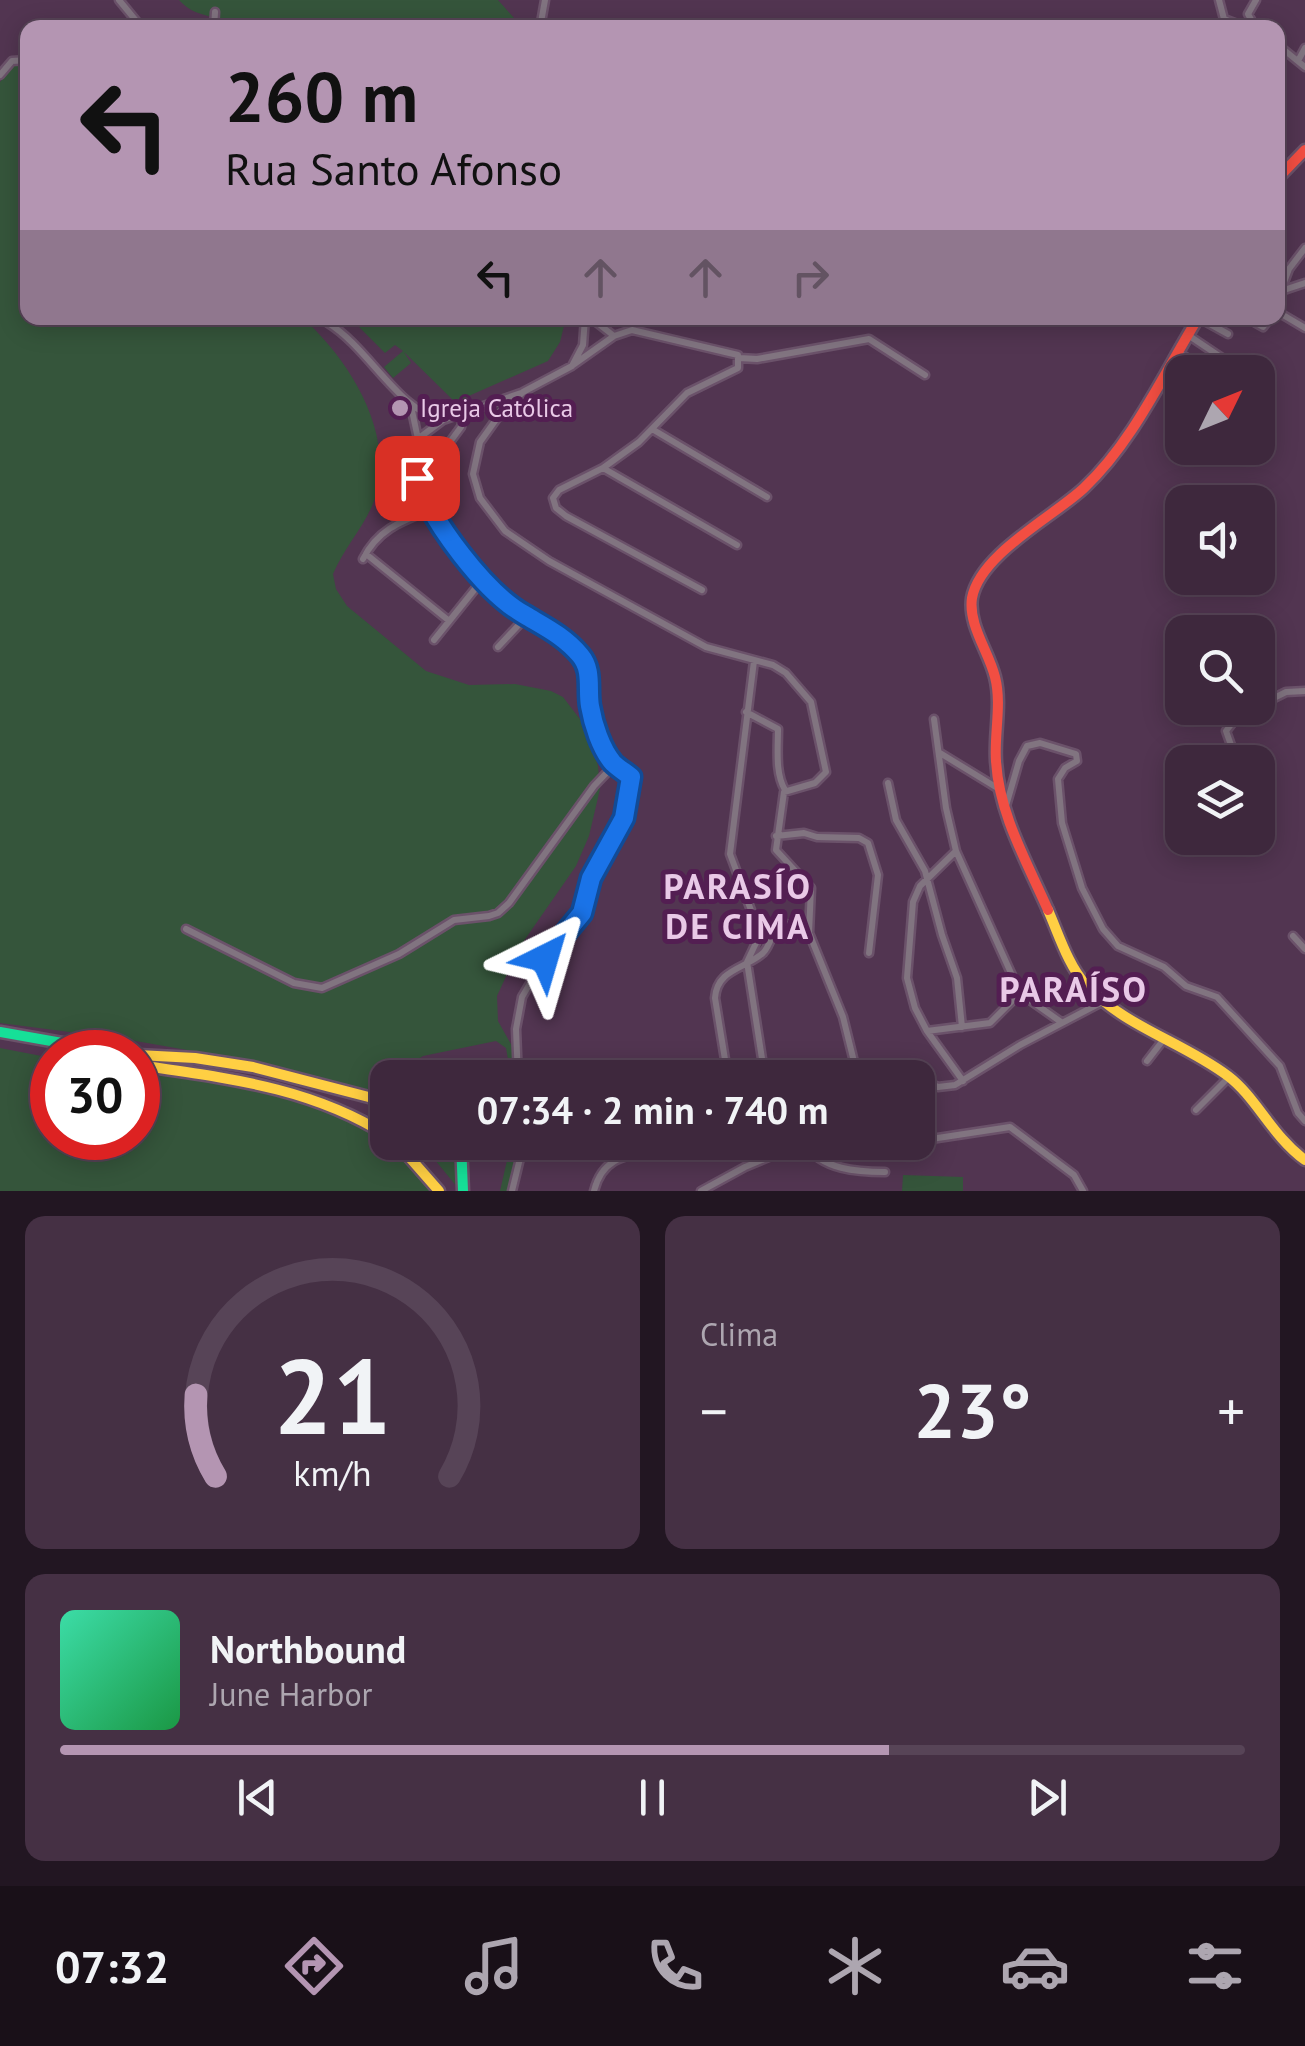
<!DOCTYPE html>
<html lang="pt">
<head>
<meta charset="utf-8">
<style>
  :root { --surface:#3e283d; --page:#453044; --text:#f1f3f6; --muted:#ada6b0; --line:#574457; --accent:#b495b2 }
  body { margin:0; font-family:"PT Sans",sans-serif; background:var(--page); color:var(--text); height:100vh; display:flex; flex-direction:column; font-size:38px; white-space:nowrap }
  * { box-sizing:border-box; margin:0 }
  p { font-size:32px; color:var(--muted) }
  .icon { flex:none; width:55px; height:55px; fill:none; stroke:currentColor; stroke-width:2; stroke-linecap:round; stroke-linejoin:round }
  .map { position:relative; height:1191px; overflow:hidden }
  .side { display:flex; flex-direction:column; gap:25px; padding:25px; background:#221622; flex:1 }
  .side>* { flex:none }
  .top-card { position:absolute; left:20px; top:20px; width:1265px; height:305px; border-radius:20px; box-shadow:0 5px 25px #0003,0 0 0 2px var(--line); background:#b495b2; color:#111; overflow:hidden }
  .needle { width:65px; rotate:47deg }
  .tools { position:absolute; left:1165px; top:355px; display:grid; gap:20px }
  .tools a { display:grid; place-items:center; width:110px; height:110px; border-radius:20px; background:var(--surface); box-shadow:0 5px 25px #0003,0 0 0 2px var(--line); font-size:50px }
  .speed { position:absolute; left:30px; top:1030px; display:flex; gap:20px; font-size:50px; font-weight:700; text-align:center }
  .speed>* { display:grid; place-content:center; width:130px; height:130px; border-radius:50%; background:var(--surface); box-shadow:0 5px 25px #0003,0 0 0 2px var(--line); line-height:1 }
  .speed .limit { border:15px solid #d22; background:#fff; color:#111 }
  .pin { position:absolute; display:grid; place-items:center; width:85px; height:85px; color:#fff; margin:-42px; border-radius:20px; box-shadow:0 5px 15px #0006 }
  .me { position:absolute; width:110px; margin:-55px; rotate:40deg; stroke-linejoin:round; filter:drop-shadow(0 0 8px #0008) }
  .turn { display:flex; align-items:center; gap:35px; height:210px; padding:0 40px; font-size:45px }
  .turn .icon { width:130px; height:130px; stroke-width:2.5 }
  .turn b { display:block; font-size:70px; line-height:85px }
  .lanes { display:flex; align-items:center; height:95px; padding:0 40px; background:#0003; justify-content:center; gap:50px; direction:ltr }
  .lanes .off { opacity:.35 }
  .big { font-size:75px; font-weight:600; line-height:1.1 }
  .side .card { flex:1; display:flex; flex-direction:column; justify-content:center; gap:15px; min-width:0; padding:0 35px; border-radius:20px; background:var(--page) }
  .side .dial { align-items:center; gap:0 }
  .dial svg { height:260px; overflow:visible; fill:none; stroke:var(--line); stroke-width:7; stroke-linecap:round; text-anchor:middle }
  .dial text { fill:var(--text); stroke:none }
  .song { display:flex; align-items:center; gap:30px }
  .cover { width:120px; height:120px; border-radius:15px; background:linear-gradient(135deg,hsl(160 70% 55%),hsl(140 70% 35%)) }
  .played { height:10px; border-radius:5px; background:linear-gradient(90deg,var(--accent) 70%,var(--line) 70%) }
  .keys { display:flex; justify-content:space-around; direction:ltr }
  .heat { display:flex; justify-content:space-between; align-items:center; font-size:55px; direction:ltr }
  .side .tiles { flex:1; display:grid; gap:25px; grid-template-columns:1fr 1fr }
  .card:last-child { grid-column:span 2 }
  .trip { position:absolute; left:370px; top:1060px; width:565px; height:100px; border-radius:20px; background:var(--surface); box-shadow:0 5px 25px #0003,0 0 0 2px var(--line); font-weight:600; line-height:100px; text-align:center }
  .dock { display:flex; height:160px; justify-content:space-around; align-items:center; background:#191018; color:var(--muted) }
  .dock .icon { width:70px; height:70px }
  .dock .on { color:var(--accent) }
  .dock b { font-size:45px; color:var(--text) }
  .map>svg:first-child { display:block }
  .green { fill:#35553b }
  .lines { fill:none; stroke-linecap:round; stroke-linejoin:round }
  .street-casing { stroke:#6b526a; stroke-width:11 }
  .fast-casing { stroke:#6b526a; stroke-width:15 }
  .slow-casing { stroke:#6b526a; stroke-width:15 }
  .jam-casing { stroke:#6b526a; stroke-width:15 }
  .street { stroke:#817480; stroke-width:6 }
  .fast { stroke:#16e098; stroke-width:10 }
  .slow { stroke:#ffcf43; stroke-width:10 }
  .jam { stroke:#f24e42; stroke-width:10 }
  .route-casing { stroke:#114b97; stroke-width:25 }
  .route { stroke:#1a73e8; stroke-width:18 }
  .poi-dot { fill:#b495b2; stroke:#531e52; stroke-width:4 }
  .labels { text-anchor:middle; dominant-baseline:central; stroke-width:10; stroke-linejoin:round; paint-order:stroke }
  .poi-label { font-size:25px; fill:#e9c9e7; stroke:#531e52; text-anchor:start }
  .district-label { font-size:35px; font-weight:bold; letter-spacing:2.5px; fill:#e9c9e7; stroke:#531e52 }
</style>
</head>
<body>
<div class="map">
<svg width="1305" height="1191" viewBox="0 0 1305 1191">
  <rect width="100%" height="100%" fill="#523551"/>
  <path class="green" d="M179,0H498L522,27H231C213,12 196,19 179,0Z
    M21,63L28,66V318H311L308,323C354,366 399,442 372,506C362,529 343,550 333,574L336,589L347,606L426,671L469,685L515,684L551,691L563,697L586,727L598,766L600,789L589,836L576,866L519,948L497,996L498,1021L512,1046L516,1077H511L506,1048L496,1041L423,1056L388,1078L384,1088L375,1093L261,1063L124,1039L0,1023V82L14,65Z
    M350,318H566L560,342L548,361L455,402L404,352L411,363L393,378L384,367L403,351L395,345L385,353Z
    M0,1048L52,1058V1138H138V1071C218,1084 316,1089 383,1140C401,1155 416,1173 431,1191H0Z
    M421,1143H442C455,1158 457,1168 458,1188Z
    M511,1143H519L510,1191H500Z
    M903,1175L963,1177V1191H902Z"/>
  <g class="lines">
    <defs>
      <path id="street" d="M119,0L142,28
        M1219,0L1224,19L1237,24L1253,25
        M1255,27L1248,14L1256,0
        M214,28L215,12
        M540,28L545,0
        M1278,45L1305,67
        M1298,61L1305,48
        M0,75L12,61L28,60
        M1281,291L1305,283
        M1278,298L1289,269L1305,248
        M1278,312L1305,328
        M585,318L583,345L572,366L523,392L500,414L480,442L473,474L480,498L505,531L549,561L706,647L773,665L786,673L811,702L826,772L815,783L784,792L776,850L811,888L809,933L843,1017L858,1078
        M591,318L614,336
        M1199,318L1228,334
        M1247,318L1263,327L1270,318
        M328,323C369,348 399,412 443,420
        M1188,335L1243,372
        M1178,352L1209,372
        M739,358L757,359L869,339L925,375
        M573,365L614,336L632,330L738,355V368L687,393L639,442L603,468L559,490L553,498L556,508L566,516L702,590
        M411,406L418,439L417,478L432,509L477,573L522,613L549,627L581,657L588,673L590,706L604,748L615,764L631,778L623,819L591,878L582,913L545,958L522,997L516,1029L518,1078
        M652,429L767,497
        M419,438L443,420L521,393
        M603,468L737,545
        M441,481L447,446L461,427L465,413
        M366,554L448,620
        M363,559C378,529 402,521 432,509
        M434,640L483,579
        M498,647L527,616
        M754,661L730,854L758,929L756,943L747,962L765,1078
        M1258,706L1286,692L1305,691
        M746,712L778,729C778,749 775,773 785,790
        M934,719L946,808L956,851L1020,993L1061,1022
        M940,753L999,789
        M1237,762L1226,731L1237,717L1255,708
        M888,783L896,820L925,871L942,935L957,978L962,1027
        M1006,806L1019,761L1027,746L1040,743L1076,754L1077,761L1065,768L1058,779L1062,823L1082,888L1103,929L1118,946L1164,967L1186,986L1217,997L1280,1066L1298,1113L1305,1121
        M776,836L804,833L817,837L859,838L868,843L878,875L869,953
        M956,851L920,886L913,902L907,978L915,1008L927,1031L990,1023L1020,993
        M186,929L294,983L322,988L399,954L454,920L489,916L498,913L509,903L594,786L615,764
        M1293,936L1305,949
        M927,1031L963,1081
        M1147,1061L1164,1039
        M728,1078L715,998C717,969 745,969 763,953C771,945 772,932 778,922L808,929
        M890,1078L895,1071L902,1068L917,1078
        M918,1078L938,1087L955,1085L1020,1045L1104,1001
        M1196,1110L1229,1077
        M918,1141L1010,1127L1074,1175L1083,1191
        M628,1142L681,1151L723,1142
        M805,1144C822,1170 858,1172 885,1172
        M512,1191L524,1142
        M594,1191C602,1159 623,1156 653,1150
        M701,1191L745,1167L805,1142"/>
      <path id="fast" d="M0,1032L113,1052
        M461,1142L463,1191"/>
      <path id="slow" d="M1048,910C1059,935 1068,965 1086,985C1125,1027 1183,1042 1228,1076C1256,1097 1272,1136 1305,1160
        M138,1055L195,1058L253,1067L388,1102
        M138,1065C226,1078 311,1087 388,1136
        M396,1142L439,1191"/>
      <path id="jam" d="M1278,178L1305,150
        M1048,910C1027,862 999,814 996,761C994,734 1002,704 995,677C989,652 968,625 972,598C980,554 1053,517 1084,488C1133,442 1163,375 1198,318"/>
    </defs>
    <use href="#street" class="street-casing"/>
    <use href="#fast" class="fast-casing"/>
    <use href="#slow" class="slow-casing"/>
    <use href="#jam" class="jam-casing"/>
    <use href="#street" class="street"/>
    <use href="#fast" class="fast"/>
    <use href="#slow" class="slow"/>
    <use href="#jam" class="jam"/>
  </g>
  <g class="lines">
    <defs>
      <path id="route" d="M417,478C431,521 485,593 525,615C545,627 564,636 580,655C593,670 587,689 590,706C593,724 601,749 613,763C618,768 625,772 631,777L624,818L591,878L582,913L545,958"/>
    </defs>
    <use href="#route" class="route-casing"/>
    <use href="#route" class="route"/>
  </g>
  <circle class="poi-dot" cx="400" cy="408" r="10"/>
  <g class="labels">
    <g class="poi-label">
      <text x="420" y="408">Igreja Católica</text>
    </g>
    <g class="district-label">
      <text x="738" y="886">PARASÍO<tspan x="738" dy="40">DE CIMA</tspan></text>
      <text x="1074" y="989">PARAÍSO</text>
    </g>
  </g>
</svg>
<div class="tools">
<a><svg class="needle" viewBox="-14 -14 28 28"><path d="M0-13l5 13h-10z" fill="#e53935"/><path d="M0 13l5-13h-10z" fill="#ada6b0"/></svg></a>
<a><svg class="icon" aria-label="sound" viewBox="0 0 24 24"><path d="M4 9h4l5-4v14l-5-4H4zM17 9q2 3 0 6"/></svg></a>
<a><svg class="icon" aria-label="search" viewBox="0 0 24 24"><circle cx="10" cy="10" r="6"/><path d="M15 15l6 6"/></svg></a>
<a><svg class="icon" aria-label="layers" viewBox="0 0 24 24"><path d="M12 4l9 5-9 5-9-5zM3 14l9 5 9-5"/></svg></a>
</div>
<div class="speed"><div class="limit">30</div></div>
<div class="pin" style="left:417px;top:478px;background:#d93025"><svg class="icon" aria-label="arrive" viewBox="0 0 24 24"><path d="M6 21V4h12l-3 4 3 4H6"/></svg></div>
<svg class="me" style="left:545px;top:958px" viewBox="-20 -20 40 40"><path d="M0-17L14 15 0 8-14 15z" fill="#1a73e8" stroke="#fff" stroke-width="4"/></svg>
<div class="trip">07:34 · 2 min · 740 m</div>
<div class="top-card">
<div class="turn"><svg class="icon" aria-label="left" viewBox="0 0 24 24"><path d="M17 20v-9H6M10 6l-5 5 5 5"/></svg><div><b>260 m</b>Rua Santo Afonso</div></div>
<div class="lanes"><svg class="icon" aria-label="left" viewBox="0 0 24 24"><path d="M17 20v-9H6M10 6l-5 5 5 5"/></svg><svg class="icon off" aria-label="ahead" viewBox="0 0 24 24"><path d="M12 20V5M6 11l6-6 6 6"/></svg><svg class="icon off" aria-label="ahead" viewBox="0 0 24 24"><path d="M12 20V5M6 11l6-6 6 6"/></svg><svg class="icon off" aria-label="right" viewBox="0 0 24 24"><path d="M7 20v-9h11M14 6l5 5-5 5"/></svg></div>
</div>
</div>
<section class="side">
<div class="tiles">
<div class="card dial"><svg viewBox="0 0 100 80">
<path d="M14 69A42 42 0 1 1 86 69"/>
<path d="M14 69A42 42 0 0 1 8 44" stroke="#b495b2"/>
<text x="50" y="56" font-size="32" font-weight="700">21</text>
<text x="50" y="72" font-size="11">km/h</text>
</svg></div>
<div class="card"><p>Clima</p>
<div class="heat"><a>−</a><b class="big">23°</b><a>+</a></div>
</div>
<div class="card">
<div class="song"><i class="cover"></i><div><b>Northbound</b><p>June Harbor</p></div></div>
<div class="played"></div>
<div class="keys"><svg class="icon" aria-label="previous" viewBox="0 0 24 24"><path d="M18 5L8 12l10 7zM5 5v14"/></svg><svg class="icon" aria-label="pause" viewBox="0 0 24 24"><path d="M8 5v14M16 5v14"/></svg><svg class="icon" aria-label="next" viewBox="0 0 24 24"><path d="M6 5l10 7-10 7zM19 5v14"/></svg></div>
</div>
</div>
</section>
<nav class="dock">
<b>07:32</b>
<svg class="icon on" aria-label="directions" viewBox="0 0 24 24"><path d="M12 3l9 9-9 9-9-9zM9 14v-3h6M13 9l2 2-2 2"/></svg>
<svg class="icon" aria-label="music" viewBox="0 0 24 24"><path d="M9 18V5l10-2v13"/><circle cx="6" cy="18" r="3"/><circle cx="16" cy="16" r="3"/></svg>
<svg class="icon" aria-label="phone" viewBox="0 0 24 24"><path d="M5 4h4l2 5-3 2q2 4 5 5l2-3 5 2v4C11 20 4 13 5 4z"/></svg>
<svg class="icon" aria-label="climate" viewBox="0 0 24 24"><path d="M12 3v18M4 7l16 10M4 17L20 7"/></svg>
<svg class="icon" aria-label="car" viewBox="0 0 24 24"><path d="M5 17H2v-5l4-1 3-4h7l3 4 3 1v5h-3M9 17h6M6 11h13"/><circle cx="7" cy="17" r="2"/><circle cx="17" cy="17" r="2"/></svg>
<svg class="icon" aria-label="filters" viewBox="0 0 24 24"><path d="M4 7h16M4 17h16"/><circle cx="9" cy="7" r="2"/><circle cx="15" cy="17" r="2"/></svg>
</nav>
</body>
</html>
